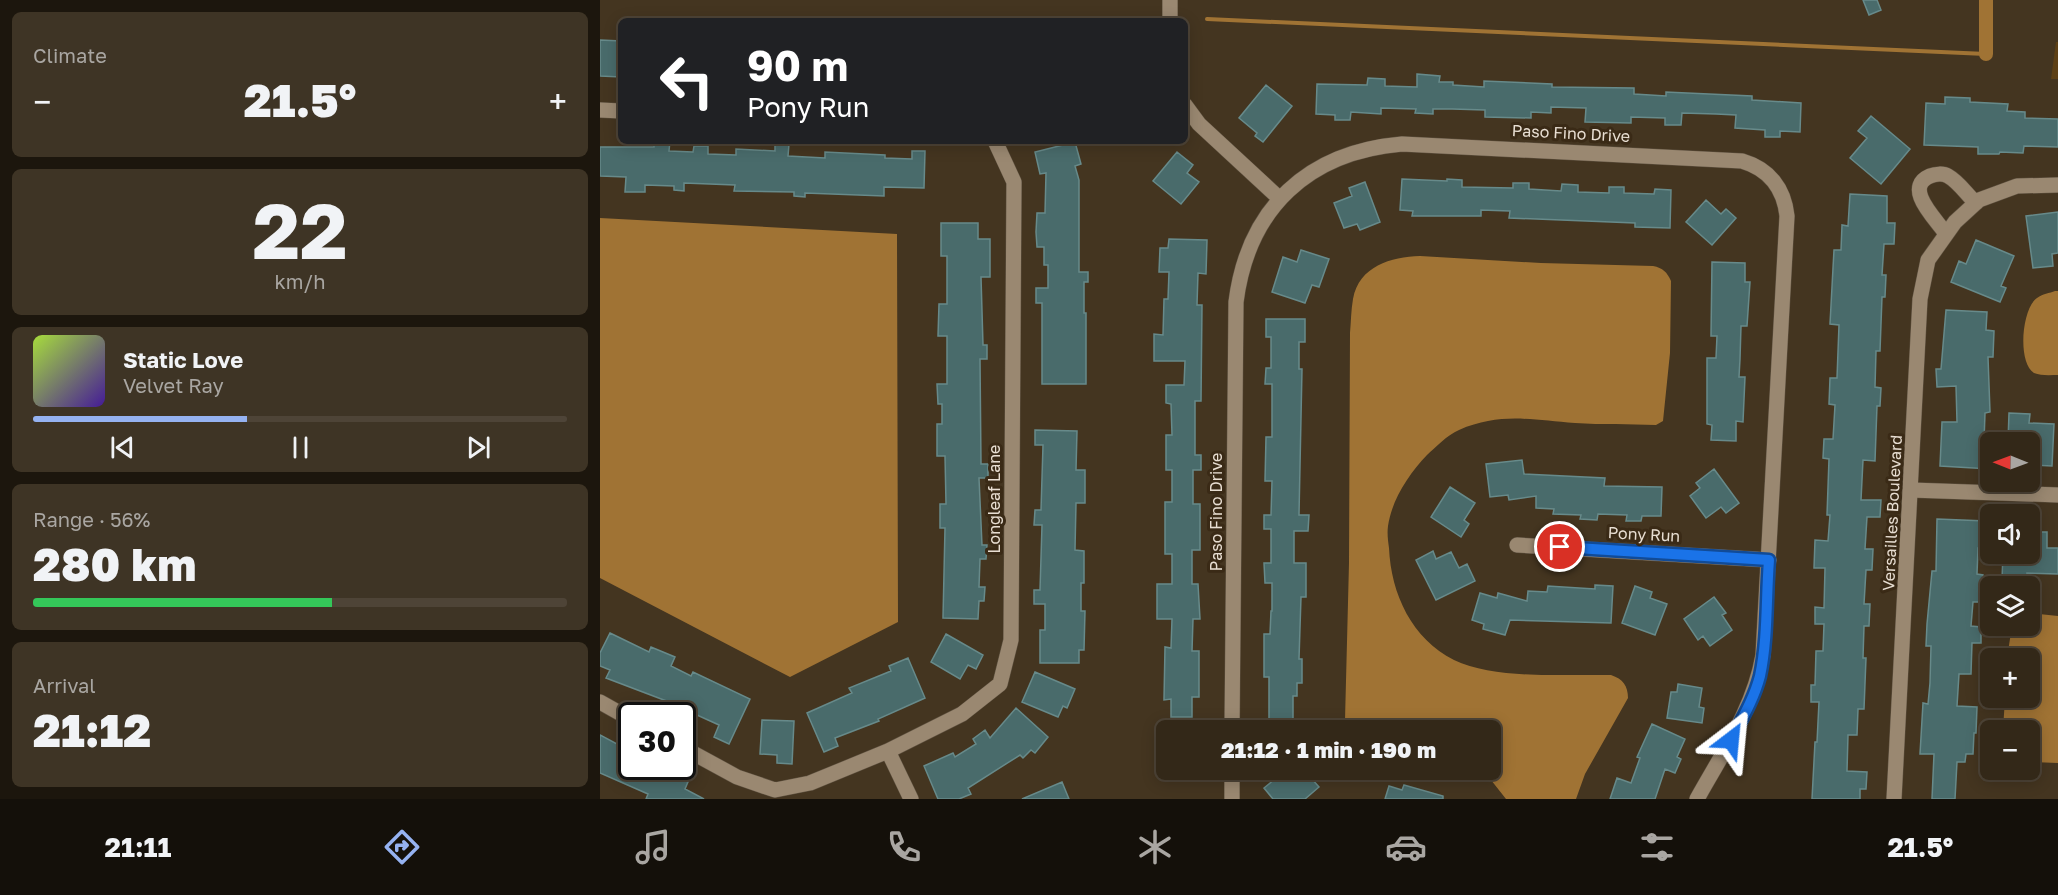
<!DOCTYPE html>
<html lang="en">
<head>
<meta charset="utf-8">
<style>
  :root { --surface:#332818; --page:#3e3425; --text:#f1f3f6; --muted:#a9a6a2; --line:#4e4437; --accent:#95b2f1 }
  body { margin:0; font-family:"Golos Text",sans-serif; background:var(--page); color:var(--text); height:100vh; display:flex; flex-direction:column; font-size:22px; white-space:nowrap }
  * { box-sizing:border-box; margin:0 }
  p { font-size:20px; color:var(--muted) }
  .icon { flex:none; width:33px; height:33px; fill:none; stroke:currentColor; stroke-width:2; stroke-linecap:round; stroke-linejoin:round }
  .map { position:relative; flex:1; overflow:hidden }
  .side { display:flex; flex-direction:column; gap:12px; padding:12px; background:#1c160d; width:600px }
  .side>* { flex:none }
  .hud { position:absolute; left:18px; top:18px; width:570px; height:126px; border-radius:9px; box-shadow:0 3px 15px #0003,0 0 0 2px var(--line); background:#202124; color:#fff; overflow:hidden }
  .needle { width:39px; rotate:271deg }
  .buttons { position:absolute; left:1380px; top:432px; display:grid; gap:12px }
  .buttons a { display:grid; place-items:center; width:60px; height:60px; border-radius:9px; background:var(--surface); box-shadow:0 3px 15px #0003,0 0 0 2px var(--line); font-size:30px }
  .speed { position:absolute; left:18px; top:702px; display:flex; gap:12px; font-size:30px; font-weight:700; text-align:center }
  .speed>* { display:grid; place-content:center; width:78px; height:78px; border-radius:50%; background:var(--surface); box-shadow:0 3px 15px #0003,0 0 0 2px var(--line); line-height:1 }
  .speed .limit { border:3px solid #111; border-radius:9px; background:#fff; color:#111 }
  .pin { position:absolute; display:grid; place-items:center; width:51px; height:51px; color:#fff; margin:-26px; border:3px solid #fff; border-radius:50%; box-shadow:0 2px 6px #0007 }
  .me { position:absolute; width:66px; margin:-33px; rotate:29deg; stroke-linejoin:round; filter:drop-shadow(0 0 4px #0008) }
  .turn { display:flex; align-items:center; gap:21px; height:126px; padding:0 30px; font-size:27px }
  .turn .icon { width:78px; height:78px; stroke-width:2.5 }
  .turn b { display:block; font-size:42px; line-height:51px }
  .big { font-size:45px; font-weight:800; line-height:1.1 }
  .side .widget { flex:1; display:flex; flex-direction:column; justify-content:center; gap:9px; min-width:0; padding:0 21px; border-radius:9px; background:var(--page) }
  .side .dial { align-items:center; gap:0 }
  .dial b { font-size:78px; line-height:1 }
  .song { display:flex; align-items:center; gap:18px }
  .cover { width:72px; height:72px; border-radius:9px; background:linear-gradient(135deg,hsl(80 70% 55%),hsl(260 70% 35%)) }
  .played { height:6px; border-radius:3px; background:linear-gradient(90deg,var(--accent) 40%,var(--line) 40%) }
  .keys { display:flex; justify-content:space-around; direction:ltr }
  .heat { display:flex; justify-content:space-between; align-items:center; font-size:33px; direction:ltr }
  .charge { height:9px; border-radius:4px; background:linear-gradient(90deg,#34c759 56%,var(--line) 0) }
  .trip { position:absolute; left:556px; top:720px; width:345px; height:60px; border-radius:9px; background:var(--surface); box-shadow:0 3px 15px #0003,0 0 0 2px var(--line); font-weight:800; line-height:60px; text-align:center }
  .dock { display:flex; height:96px; justify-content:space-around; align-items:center; background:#14100a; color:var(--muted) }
  .dock .icon { width:42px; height:42px }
  .dock .current { color:var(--accent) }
  .dock b { font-size:27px; color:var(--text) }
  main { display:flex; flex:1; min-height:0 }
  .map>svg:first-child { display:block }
  .green { fill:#5d4016 }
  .water { fill:#a07334 }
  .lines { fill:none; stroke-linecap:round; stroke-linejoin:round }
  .stream { stroke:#a07334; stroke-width:4 }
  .canal { stroke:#a07334; stroke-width:14 }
  .building { fill:#496b6b; stroke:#678a8a; stroke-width:1.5 }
  .minor-casing { stroke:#5f5241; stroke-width:16 }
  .minor { stroke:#9a8871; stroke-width:15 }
  .route-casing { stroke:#114b97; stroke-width:15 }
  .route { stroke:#1a73e8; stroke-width:10 }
  .labels { text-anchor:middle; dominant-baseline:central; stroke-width:6; stroke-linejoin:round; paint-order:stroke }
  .street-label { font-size:16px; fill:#e8ded2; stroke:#3a2a16 }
</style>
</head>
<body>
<main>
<section class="side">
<div class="widget"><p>Climate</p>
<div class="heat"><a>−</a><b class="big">21.5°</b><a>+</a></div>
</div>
<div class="widget dial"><b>22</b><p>km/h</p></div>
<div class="widget">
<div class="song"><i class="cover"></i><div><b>Static Love</b><p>Velvet Ray</p></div></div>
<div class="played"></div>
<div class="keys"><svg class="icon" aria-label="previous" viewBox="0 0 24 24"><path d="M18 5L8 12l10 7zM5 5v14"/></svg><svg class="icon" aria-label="pause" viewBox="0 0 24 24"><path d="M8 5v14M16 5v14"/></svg><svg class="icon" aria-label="next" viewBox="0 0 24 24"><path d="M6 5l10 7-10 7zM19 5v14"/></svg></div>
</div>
<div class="widget"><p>Range · 56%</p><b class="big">280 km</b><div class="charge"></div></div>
<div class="widget"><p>Arrival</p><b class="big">21:12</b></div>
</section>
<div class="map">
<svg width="1458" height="799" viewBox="0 0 1458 799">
  <rect width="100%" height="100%" fill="#443520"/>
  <path class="green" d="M1456,42H1458V79H1451Z"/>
  <path class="water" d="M0,218L297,234L298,622L190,677L0,578Z
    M820,256L941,263L1053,266C1063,268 1067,272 1071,281L1070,353L1063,421L1056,425C1029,424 1002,425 975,423C931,420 901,412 859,430C847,435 836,447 827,455C809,474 792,499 788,526C787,533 788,541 789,548C791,594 812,639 854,660C895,680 965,674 1011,675C1023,679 1028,686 1028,698L985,774L976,799H906L891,780L879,770H891V730H749L745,720L749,563L750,333C751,322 751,310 753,299C759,266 791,257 820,256Z
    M1455,291H1458V375C1451,375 1441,376 1434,373C1417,362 1422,308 1437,298C1442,294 1450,293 1455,291Z
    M1430,613L1458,616V763L1430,762V730H1403L1405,698H1430V658H1407L1412,626H1430Z"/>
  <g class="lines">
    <path class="stream" d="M607,19L1386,54"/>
    <path class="canal" d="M1386,54V0"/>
  </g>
  <path class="building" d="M1263,0H1277L1281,10L1269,15Z
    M0,40L21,41V77L0,76Z
    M817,74L840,76L839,82H853V85L884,87V81L952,84V87L1034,88V94L1066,96V92L1152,96V100L1201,103L1200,132L1180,131V137H1165V130L1135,128L1136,115L1116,114L1082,113L1081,125H1065V118L1031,117V123L985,122L986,108L951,107V113L931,112V118L885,117V110L852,109H833V114L815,113L816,109L781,108V114L751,112L750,120H735V115L716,114L717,84L767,85L768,78L785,79V86L817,87Z
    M666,85L692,106L663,142L655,136L657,133L639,118Z
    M1345,97L1370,98V102L1408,104L1407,111L1425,112V118L1458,119V147L1424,146L1423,153L1400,152L1399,154H1378V147L1324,145L1326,103L1345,104Z
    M1271,116L1310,149L1281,184L1250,158L1267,138L1258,131Z
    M54,141H70L69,151L93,152L94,146H108V154L136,155V149L175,151V143L189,144L188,156L225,158V152L285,155V158L312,159V151H325L324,188L284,187V196L205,193V197L194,196V192L134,191L135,185L84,183V191L74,190V186L45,185V192H25L26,177L0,176V147H54Z
    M475,142L481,164L475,166L479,180V272H488V282H484V313H486V384H442V303H436V288H448V265H444V247H437L436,232L437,213H445L446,173L440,174L435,152Z
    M577,152L593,165L587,173L599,182L581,204L553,181Z
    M802,179L847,181V179L862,180V187L913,188V183H929V189L961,191L962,184L978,185V192L1009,193V187H1024V193L1054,194L1055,189L1071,190L1070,228L1035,227V223L909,218L910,211L881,210V216H812L813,211L800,210Z
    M765,182L780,222L760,230L757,224L744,228L734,203L752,196L749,188Z
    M1250,194L1287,196V223H1295L1294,244H1284L1282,275H1286L1285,297H1282L1280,351H1276L1275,387L1281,388L1280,406H1277L1275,461L1263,460L1261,500H1281L1280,517H1267L1265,549H1273L1272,570H1266L1264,604H1270L1269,626H1264L1263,658H1266L1264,709H1258L1257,735H1248L1247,771L1267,772L1266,789H1260V799H1212L1215,742H1217L1219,702H1211V685H1215L1216,651H1223L1224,624H1215V607L1224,608L1225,568H1214L1215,540L1228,541L1230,515H1227L1229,459L1223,458L1224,439H1233L1235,405L1229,404L1230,378H1237L1239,325L1230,324L1233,268L1234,250H1241L1242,225L1248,226Z
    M1106,200L1121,214L1126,209L1136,218L1112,245L1086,222Z
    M1458,212V253L1452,254L1453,266L1433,268L1426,216Z
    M341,223H378V239H390V277H381L383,345H387V359H380L381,464H388V478H379L382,545H387L386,559H380L379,587H385L384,601H379L378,619L343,618L345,528H340V504H346L345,456H337V424H342V404H338L337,384H347V336H338L339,304H347V256H341Z
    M569,239L607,240L606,274L598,273L597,305H602L601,401H595V455H601V470H593V504H600V550H592V584H598L600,619H593L592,651H599V697H592V717H571V699L564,700L565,647L571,648L572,619H557V584H572V554H565V502H572V470H566V435H572L571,404L566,403V385H584L585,361H554V334L563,335L564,299H568L569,272H559L560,248H568Z
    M1376,240L1414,256L1401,286L1406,288L1400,302L1351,282L1359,261L1366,264Z
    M701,250L729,259L719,287L712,285L705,303L672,292L683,257L697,262Z
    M1112,262L1145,263V282H1150L1147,326H1141L1140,359L1139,377H1145L1143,422L1136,421V441L1111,440L1112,425L1107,424V358H1116L1117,336H1111Z
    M1346,310L1387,312L1386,330L1394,331L1393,357H1388L1390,412L1385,413L1384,442H1390V469L1340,466L1342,422H1357L1356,386L1337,387L1336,369H1341Z
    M666,319H705V342H699V369H702L699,515H709L708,531H694V563H706V597H701L699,659H702V683H697V696H693V730H669V677H664V634H670L671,611H672V583H665L664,563H671V529H664V515H671L672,481H665L666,437H672V384H665L666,368H671V337H666Z
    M1409,413L1430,414L1429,423L1454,424L1452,466L1430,465V442H1408Z
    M435,430L477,431L476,470H485V503H476L475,550L484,551V583H481V611H485L484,650H479V663H440V630H445V604H434V590H440L442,525H434L435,510H441L443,445H435Z
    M922,460L924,474L1005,478L1004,486L1062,487L1061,516H1042L1041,521H1026L1027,515L998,514L997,520L980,519L981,515L953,514L954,509L936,508V496L909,500L908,495L890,497L886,464Z
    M1114,469L1139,503L1126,513L1121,507L1106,518L1090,496L1100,488L1096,483Z
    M850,487L875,503L864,520L869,524L861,537L831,517Z
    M1337,519L1386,521L1385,548H1378L1377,574L1383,575L1381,602H1373L1371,626L1381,627V643H1372L1371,674H1359L1357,706L1377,707L1376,733H1374L1373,754H1366L1365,762H1357L1355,799H1332L1334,754H1320L1323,703L1328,704L1330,683L1331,646H1326L1327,624L1332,571H1336Z
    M1436,532H1447V548H1458V574L1427,573V580L1402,579L1403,554H1430V540H1435Z
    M833,551L836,559L851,552L859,568L867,564L875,581L836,600L816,560Z
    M995,585L1013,586L1011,623L910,620L905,635L883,629L884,624L872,620L880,593L897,598L898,593L927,601L928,591L947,592L948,586L995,589Z
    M1035,586L1052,592L1050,598L1067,604L1055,635L1022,623Z
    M1114,597L1126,613L1122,615L1132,630L1110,646L1103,636L1098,640L1084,619Z
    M10,633L49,652L51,647L75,657L71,666L91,676L93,672L150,699L129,744L114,737L119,725L97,715L96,717L76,707L77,705L6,678L10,670L0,666V653Z
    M346,634L383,655L376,669L368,665L360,679L331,662Z
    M308,658L325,698L278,719L279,721L235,738L238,746L224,752L207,713L252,693L249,688L291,671L289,666Z
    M435,672L475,689L467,708L463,706L458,717L422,702Z
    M1078,684L1102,688L1099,707L1104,708L1102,723L1067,718L1071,692H1077Z
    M416,708L448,737L435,753L431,750L423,758L420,755L368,788L371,794L359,799H338L324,766L353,753L355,757L376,744L373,739L385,730L390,738Z
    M162,720L194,721L192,764L177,763V755L160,754Z
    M1052,724L1085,739L1077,757L1081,759L1075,773L1065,769L1055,799H1010L1017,778L1031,783L1040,758L1037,757Z
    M0,735L32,752V766H52L88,782L85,789L104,799H46L48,794L0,773Z
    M686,770H704L719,787L705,799H673L664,788Z
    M462,782L469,799H422Z
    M804,785L843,796V799H785L789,786L802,790Z"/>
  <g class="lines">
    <defs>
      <path id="minor" d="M570,21V0
        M585,105L599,124L680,199
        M0,110L21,111
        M1346,234C1337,220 1302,188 1330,176C1335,174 1343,173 1348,176C1359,182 1367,195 1376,203
        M1311,490L1458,495
        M917,545L1169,560
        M0,702L32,720
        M632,730L636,302C648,208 708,152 802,144L1142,161C1169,169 1184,188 1187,216L1163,655C1154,708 1123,752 1097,799
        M82,747L137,777L175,790L210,783L288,751L362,714L400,684L411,640L414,182L395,141
        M288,751L311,799
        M632,799V770
        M1294,799L1320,299L1328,260L1355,222L1379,200L1417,186L1458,185"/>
    </defs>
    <use href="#minor" class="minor-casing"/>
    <use href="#minor" class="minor"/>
  </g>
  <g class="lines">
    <defs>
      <path id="route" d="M960,547L1169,560C1166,598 1168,638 1160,676C1154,699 1142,719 1131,740"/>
    </defs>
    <use href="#route" class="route-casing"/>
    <use href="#route" class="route"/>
  </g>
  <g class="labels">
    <g class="street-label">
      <text transform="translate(971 133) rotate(3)">Paso Fino Drive</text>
      <text transform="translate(394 499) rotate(-90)">Longleaf Lane</text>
      <text transform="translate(616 512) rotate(-90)">Paso Fino Drive</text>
      <text transform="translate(1292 513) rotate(-87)">Versailles Boulevard</text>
      <text transform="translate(1044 534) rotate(3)">Pony Run</text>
    </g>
  </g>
</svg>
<div class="buttons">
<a><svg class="needle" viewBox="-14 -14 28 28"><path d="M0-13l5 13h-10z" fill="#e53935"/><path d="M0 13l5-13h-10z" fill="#a9a6a2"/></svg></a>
<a><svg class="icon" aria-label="sound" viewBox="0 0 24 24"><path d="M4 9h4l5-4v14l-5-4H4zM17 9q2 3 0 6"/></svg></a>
<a><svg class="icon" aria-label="layers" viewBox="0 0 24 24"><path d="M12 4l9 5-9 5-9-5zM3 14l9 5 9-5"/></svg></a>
<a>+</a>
<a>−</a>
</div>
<div class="speed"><div class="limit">30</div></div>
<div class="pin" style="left:960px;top:547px;background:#d93025"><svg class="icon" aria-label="arrive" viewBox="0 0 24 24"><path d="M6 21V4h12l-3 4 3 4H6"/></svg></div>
<svg class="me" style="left:1131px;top:740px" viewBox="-20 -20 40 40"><path d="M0-17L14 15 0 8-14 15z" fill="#1a73e8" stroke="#fff" stroke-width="4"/></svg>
<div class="trip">21:12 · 1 min · 190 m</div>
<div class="hud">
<div class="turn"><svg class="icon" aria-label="left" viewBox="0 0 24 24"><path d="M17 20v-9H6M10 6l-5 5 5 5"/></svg><div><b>90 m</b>Pony Run</div></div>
</div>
</div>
</main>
<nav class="dock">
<b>21:11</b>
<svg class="icon current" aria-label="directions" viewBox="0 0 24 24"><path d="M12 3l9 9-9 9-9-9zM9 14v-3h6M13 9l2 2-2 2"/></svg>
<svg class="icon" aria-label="music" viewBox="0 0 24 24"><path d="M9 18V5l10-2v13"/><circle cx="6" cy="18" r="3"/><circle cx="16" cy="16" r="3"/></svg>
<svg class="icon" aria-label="phone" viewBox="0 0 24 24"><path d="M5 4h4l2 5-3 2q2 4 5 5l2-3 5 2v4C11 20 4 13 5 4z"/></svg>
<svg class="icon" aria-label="climate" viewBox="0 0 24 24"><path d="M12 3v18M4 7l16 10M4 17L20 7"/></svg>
<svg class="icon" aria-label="car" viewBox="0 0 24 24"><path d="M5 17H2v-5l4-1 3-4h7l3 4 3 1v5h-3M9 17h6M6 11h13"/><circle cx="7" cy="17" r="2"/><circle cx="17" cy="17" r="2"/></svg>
<svg class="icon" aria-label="filters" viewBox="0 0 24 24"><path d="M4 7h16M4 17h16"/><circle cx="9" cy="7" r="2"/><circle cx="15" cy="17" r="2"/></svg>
<b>21.5°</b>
</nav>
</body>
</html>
